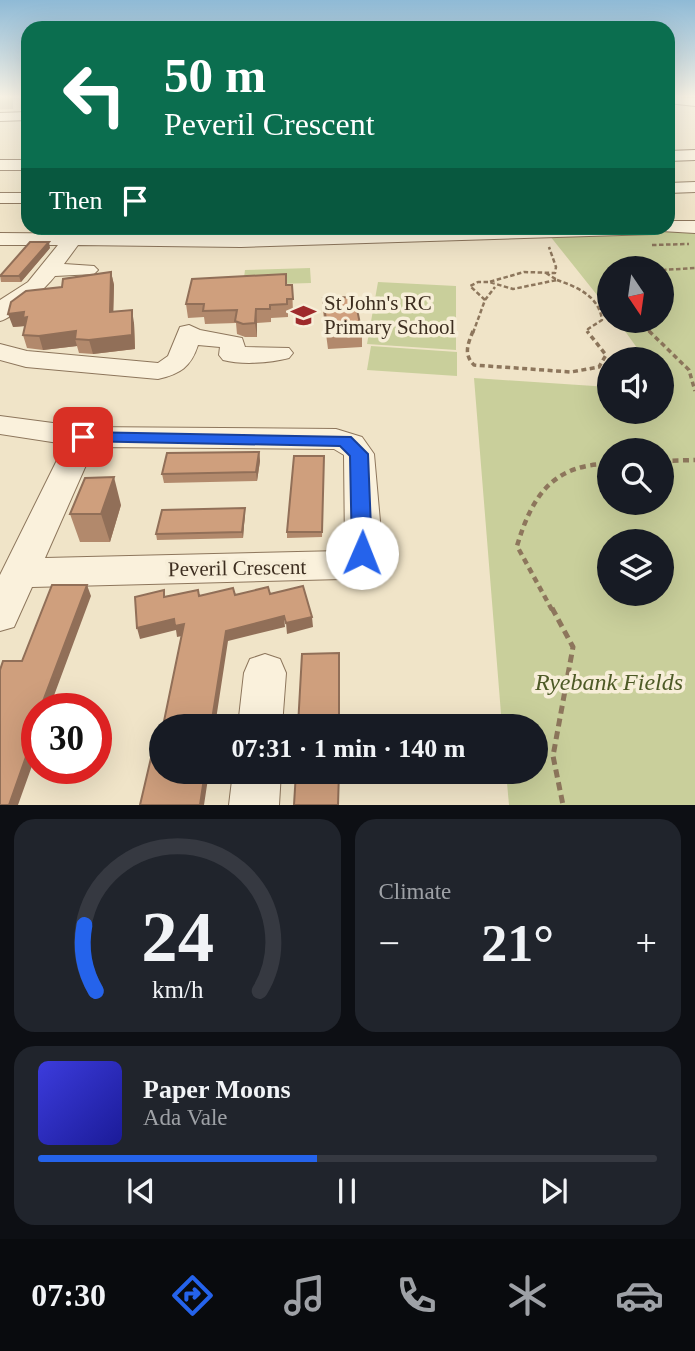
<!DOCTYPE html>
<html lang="en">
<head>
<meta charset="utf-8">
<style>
  :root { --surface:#171b24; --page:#20242c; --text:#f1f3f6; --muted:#9ea1a6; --line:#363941; --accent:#2563eb }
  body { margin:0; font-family:"Times New Roman",serif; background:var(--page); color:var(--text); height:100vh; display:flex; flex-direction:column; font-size:26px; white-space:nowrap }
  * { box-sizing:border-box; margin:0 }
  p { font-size:23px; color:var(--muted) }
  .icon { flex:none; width:38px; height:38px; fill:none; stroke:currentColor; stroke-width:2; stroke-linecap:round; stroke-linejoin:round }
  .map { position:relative; height:805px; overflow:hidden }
  .panel { display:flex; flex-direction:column; gap:14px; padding:14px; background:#0d0f14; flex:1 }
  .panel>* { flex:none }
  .hud { position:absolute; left:21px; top:21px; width:654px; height:214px; border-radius:21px; box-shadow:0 7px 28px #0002; background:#0b6e4f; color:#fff; overflow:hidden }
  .needle { width:46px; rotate:167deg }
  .fabs { position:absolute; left:597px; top:256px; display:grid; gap:14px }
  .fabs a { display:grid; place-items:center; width:77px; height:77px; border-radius:50%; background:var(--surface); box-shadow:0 7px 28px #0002; font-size:35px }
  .speed { position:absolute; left:21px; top:693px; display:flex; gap:14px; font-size:35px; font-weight:700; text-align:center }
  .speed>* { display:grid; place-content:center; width:91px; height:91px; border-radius:50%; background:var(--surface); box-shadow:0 7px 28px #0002; line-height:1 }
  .speed .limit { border:10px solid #d22; background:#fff; color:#111 }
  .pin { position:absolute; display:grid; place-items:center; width:60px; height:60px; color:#fff; margin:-30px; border-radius:14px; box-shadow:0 4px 10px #0006 }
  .me { position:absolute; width:77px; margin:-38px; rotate:1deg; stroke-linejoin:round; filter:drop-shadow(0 0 5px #0008) }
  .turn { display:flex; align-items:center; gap:24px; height:147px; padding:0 28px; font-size:32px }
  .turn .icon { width:91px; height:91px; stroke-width:2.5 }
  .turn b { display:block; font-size:49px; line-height:60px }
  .then { display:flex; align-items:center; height:66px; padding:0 28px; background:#0003; gap:14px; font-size:26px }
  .big { font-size:52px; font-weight:700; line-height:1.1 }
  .panel .widget { flex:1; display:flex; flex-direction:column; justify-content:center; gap:10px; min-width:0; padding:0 24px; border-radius:21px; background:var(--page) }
  .panel .dial { align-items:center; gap:0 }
  .dial svg { height:182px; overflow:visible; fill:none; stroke:var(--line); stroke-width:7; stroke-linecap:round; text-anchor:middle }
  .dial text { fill:var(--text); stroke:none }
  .song { display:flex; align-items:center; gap:21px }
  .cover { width:84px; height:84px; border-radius:10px; background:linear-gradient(135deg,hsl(240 70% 55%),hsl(240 70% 35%)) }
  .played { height:7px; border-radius:4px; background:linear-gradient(90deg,var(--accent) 45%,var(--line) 45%) }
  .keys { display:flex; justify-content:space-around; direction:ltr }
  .heat { display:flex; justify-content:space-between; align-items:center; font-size:38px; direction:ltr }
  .panel .tiles { flex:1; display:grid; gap:14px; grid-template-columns:1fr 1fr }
  .widget:last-child { grid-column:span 2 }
  .trip { position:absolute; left:149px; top:714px; width:399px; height:70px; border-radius:35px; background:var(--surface); box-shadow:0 7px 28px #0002; font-weight:700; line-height:70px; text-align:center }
  .tab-bar { display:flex; height:112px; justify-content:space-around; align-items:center; background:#090b0e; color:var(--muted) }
  .tab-bar .icon { width:49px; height:49px }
  .tab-bar .selected { color:var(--accent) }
  .tab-bar b { font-size:32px; color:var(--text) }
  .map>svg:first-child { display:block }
  .green { fill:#c9cf9b; fill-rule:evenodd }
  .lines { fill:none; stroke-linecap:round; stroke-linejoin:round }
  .minor-tunnel { stroke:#ccc0a6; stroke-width:13; stroke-dasharray:13 7; stroke-linecap:butt }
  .minor-casing { stroke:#8d765c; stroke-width:2 }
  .path-far3 { stroke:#8d765c; stroke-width:2.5; stroke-dasharray:4.5 2.5; stroke-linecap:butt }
  .path-far2 { stroke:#8d765c; stroke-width:3.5; stroke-dasharray:5 3.5; stroke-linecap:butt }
  .path-far1 { stroke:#8d765c; stroke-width:4.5; stroke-dasharray:6 4.5; stroke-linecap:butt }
  .path { stroke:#8d765c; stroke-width:5; stroke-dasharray:8 5; stroke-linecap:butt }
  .minor { fill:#faf1dc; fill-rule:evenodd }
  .wall { fill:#b2896c }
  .shaded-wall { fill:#916f58 }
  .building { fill:#cf9f7d; stroke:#916f58; stroke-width:2 }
  .route { fill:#2563eb; stroke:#184099; stroke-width:2 }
  .labels { text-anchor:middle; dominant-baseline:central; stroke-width:7; stroke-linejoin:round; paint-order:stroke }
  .poi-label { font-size:21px; fill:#3d2e20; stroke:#f7eed8; text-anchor:start }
  .street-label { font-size:21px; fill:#3d2e20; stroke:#f7eed8 }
  .near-park-label { font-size:24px; font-style:italic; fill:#4d5a26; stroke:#f7eed8 }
</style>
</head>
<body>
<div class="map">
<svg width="695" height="805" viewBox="0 0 695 805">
  <rect width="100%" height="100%" fill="#f0e4c8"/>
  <path class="green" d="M695,231V805H509L506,772H536V726H502L474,378L609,387V411H662V359H645L617,320H662V268H609V310L550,236ZM609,450H662V502H609ZM609,541H662V593H609Z
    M310,268L311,283L243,285L245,270Z
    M378,282L456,286V350L367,344Z
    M371,346L457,352V376L367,370Z"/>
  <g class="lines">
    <path class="minor-tunnel" d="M0,103L28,102"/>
    <defs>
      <path id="minor" d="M668,97L695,98V106L668,103Z
        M28,112V120L0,121V113Z
        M695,150V160L668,161V151Z
        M0,160H28V170H0Z
        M695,182V192L668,193V183Z
        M0,193H28V203H0Z
        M668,221H695V233L661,231L654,234L241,247L78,245L64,264L94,266L98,270L94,274L55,276C46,288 13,318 0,321V300L28,282L58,245H0V233L241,235L488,228H668Z
        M189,325L200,330L242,338L245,347L289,348L293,353L289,358C270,363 242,365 223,360L219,355L220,347L198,345C191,367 180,374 158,379L26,367L0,360V344L27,351L158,363L168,356L180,327Z
        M0,416L83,427L336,429L362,437L374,454L382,544L370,569L342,579L32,587L14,627L0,631V575L65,444L0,434ZM94,447L334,449L344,455L345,547L341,551L45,558Z
        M265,654L280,659L286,673L282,726H238L244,673L250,659Z
        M233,772H281L279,805H229Z"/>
    </defs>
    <use href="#minor" class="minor-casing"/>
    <path class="path-far3" d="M652,245L689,244
      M662,270L695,268
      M546,273L557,280L513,289L489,282L524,272L555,273L556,267L549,247
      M557,280C577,287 599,296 602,320L588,329V333
      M609,287L606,290L609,292
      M485,300L470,286L478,282H489
      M638,320L651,333
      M473,333L485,300L495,287"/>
    <path class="path-far2" d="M473,331C468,344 463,354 474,365L571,372L599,367L606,355L587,331
      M649,331L689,370L695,391"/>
    <path class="path-far1" d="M662,461L695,460
      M552,610L517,546C532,496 553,464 609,464"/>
    <path class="path" d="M552,608L573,647L553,756L563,805"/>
    <use href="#minor" class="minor"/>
  </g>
  <path class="wall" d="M50,248L21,282H1L0,275Z
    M111,272L114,285L113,312L134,323L135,349L93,354L79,353L77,346L43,350L27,348L23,335L25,326L13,327L62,287Z
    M286,285H292L293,313H288V317L271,318V322L257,323V337H245L237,334L236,323L205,324L204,317L188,318L186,304Z
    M323,298L353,309L362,334V347L328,349L323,311Z
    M259,452L260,461L257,481L164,483L162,474Z
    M324,456L322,537L287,538V532Z
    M121,505L110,542H80L70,514Z
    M245,513L243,538L157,540L156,534Z"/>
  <path class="shaded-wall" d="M49,242L50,248L21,282L19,276Z
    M111,272L114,285L113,326L110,312Z
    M256,309L257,323V337L255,323Z
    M132,310L134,323L135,349L93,354L89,340Z
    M24,312L27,317L25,326L13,327L8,314Z
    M76,331L75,339L77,346L43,350L39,336Z
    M259,452L260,461L257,481L256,472Z
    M114,477L121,505L110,542L101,514Z
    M245,508V513L243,538L242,532Z
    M87,585L91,596L49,709H40Z
    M284,616L285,627L228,641L215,726H211L226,631Z
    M312,617L313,627L287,634L286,623Z
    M174,619L184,624L187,635L177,637L176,630L140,639L137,628Z
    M37,718V752L18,805H9Z
    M205,772H209L204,805H200Z"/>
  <path class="building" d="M30,242H49L19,276H0Z
    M111,272L110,312L132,310V335L89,340L75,339L76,331L39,336L23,335L27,317L23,318L24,312L8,314L11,302L26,291L62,287L63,279Z
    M286,274V285H292L293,299H287V304L270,305V309H256L255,323L243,324L235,321L237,310L203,311L204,304H186L192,279Z
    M351,297L353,309H357L362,334L328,335L323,298Z
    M259,452L256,472L162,474L167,453Z
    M294,456H324L322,532H287Z
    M114,477L101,514H70L85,478Z
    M245,508L242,532L156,534L162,510Z
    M52,585H87L40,709H37V718L31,734H34L9,805H0V670L3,661H22Z
    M303,586L312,617L286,623L284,616L226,631L211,726H163L184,624L175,626L174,619L137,628L135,597L164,590V597L198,590L199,596L233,588L235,595L268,587L270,594Z
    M339,653V726H298L302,654Z
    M158,728H161V772H205L200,805H140Z
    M296,772H339L338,805H294Z"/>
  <linearGradient id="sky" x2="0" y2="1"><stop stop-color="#8fbad6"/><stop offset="0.46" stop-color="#f8f3e6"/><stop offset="1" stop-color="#f8f3e6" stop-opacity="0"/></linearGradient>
  <rect width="695" height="210" fill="url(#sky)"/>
  <path class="route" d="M83,432L351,437L368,454L372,553L369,559L362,561L355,559L352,553L350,456L340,446L77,441L74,437L77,433Z"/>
  <defs>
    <symbol id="school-bare" viewBox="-9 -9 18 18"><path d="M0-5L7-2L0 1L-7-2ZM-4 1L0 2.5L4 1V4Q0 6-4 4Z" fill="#9e2a2b" stroke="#f7eed8" stroke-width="2.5" paint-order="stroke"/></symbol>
  </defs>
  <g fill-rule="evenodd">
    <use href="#school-bare" x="286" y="298" width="35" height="35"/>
  </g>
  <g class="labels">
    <g class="poi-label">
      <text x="324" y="303">St John's RC<tspan x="324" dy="24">Primary School</tspan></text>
    </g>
    <g class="street-label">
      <text transform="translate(237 568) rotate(-1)">Peveril Crescent</text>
    </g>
    <g class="near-park-label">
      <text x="609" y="682">Ryebank Fields</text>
    </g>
  </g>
</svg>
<div class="fabs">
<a><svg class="needle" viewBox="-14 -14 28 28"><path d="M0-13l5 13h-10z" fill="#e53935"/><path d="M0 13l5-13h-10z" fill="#9ea1a6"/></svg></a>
<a><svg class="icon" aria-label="sound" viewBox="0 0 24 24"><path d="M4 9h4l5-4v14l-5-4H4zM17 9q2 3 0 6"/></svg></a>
<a><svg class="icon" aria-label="search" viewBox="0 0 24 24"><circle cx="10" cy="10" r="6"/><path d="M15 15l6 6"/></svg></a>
<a><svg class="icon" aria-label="layers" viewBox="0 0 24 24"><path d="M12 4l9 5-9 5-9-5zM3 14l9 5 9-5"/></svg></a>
</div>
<div class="speed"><div class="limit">30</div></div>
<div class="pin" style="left:83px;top:437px;background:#d93025"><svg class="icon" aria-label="arrive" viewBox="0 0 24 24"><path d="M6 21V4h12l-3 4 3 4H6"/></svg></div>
<svg class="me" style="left:362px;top:553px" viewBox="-20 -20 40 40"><circle r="19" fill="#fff"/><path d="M0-13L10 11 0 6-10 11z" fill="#2563eb"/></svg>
<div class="trip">07:31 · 1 min · 140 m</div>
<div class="hud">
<div class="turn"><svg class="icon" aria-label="left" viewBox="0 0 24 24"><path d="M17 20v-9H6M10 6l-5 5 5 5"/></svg><div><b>50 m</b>Peveril Crescent</div></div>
<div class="then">Then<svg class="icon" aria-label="arrive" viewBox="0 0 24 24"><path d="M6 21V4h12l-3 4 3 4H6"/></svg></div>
</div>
</div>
<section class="panel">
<div class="tiles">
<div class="widget dial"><svg viewBox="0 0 100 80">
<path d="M14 69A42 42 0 1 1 86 69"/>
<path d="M14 69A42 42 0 0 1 9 40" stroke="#2563eb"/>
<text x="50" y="56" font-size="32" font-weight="700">24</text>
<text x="50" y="72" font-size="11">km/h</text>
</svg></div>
<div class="widget"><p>Climate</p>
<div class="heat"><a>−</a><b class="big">21°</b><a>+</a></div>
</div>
<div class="widget">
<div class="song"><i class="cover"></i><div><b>Paper Moons</b><p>Ada Vale</p></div></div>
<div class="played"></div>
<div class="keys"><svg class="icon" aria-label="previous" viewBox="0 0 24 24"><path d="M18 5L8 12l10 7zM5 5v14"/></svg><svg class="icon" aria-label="pause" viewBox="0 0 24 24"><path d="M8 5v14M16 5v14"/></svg><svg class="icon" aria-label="next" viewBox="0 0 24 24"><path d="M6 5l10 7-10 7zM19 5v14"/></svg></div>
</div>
</div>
</section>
<nav class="tab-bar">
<b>07:30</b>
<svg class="icon selected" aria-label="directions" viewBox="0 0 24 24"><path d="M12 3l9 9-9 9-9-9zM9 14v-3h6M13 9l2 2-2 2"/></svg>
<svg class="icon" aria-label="music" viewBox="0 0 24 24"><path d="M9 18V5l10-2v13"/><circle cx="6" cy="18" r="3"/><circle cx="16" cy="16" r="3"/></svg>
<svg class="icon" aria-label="phone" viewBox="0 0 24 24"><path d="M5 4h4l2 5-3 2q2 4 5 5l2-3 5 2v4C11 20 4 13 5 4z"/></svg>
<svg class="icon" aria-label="climate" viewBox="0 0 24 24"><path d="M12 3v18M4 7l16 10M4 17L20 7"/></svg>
<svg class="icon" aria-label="car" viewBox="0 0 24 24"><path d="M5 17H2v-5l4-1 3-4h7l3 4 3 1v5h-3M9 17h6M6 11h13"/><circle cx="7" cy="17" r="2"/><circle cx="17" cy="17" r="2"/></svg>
</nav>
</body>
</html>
